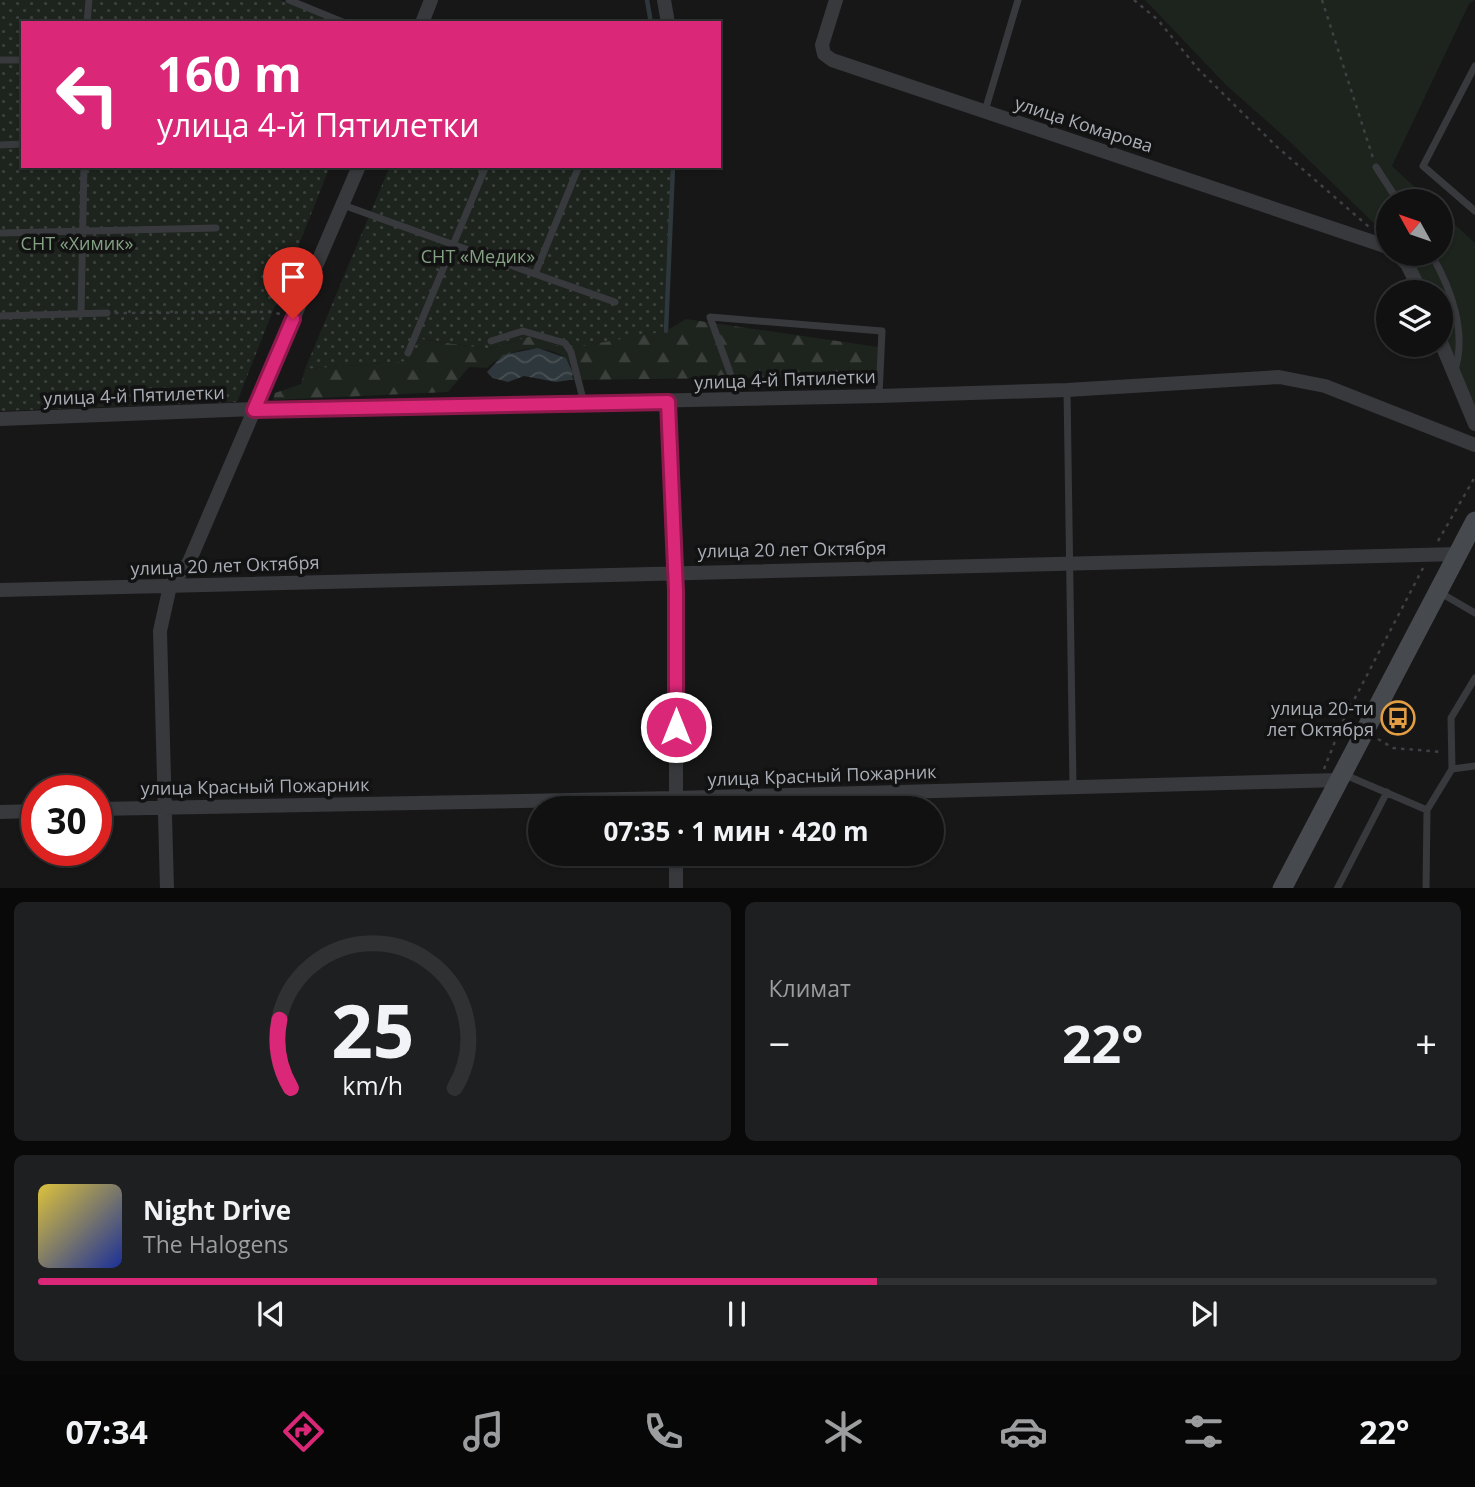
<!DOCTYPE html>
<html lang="ru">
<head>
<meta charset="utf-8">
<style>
  :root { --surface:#111112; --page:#1e1f20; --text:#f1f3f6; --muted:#9c9d9f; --line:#303132; --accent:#db2777 }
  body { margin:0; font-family:"Open Sans",sans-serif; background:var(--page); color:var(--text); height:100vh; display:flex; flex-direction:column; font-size:26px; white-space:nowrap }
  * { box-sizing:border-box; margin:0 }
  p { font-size:23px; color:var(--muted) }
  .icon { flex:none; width:38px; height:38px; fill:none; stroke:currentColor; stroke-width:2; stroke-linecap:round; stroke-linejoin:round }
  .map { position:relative; height:888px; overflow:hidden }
  .side { display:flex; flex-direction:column; gap:14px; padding:14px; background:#09090a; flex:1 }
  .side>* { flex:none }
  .guide { position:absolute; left:21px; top:21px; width:700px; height:147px; border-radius:0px; box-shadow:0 2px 5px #0004,0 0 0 2px var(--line); background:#db2777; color:#fff; overflow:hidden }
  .needle { width:46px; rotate:310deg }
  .buttons { position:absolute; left:1376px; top:189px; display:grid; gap:14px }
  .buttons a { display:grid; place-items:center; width:77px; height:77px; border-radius:50%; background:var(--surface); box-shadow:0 2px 5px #0004,0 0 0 2px var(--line); font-size:35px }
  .speed { position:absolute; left:21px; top:775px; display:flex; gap:14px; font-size:35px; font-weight:700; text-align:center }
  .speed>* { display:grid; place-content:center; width:91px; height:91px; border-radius:50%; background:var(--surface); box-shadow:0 2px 5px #0004,0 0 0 2px var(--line); line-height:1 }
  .speed .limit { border:10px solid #d22; background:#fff; color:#111 }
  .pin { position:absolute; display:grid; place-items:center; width:60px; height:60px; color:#fff; margin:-72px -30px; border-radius:50% 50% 50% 0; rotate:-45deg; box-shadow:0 0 7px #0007 }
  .pin .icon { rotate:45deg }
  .me { position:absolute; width:77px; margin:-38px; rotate:0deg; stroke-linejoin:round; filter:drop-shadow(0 0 5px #0008) }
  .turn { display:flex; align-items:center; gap:24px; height:147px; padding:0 21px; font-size:32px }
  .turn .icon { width:91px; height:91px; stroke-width:2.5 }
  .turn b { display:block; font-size:49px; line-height:60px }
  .big { font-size:52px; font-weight:700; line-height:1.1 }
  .side .tile { flex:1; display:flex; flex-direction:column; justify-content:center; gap:10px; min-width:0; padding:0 24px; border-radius:10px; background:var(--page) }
  .side .dial { align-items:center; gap:0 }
  .dial svg { height:182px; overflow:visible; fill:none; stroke:var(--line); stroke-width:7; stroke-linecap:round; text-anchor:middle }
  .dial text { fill:var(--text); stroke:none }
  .song { display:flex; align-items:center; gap:21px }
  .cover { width:84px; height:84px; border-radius:10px; background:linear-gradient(135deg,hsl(50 70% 55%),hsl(230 70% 35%)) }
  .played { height:7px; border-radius:4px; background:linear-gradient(90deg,var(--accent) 60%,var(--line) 60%) }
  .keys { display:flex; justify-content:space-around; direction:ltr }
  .heat { display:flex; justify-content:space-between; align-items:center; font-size:38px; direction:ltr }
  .side .tiles { flex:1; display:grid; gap:14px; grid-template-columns:1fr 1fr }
  .tile:last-child { grid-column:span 2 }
  .trip { position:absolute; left:528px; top:796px; width:416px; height:70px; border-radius:35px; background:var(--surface); box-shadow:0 2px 5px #0004,0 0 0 2px var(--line); font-weight:700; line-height:70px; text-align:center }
  .menu { display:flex; height:112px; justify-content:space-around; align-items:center; background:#070707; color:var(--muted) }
  .menu .icon { width:49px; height:49px }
  .menu .active { color:var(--accent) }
  .menu b { font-size:32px; color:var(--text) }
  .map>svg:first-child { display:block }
  .grass { fill:#1d231d }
  .forest { fill:url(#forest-firs) }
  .garden { fill:url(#garden-dots) }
  .water { fill:url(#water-waves) }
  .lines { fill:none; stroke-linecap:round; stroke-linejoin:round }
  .stream { stroke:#2e373b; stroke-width:4.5 }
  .path { stroke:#3e4044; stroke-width:2.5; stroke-dasharray:3.5 5; stroke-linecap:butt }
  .service { stroke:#38393d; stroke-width:7 }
  .minor { stroke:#38393d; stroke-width:14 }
  .secondary { stroke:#46494d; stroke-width:19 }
  .route-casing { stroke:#8e194d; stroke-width:18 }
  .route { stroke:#db2777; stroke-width:12 }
  .labels { text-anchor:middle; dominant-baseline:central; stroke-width:7; stroke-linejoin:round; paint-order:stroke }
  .street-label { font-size:18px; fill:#aaafb7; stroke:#121213 }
  .park-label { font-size:18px; fill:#84a183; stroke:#121213 }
  .poi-label { font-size:18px; fill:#aaafb7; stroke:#121213; text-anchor:end }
</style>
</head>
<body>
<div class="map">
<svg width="1475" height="889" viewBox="0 0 1475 889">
  <defs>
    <pattern id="forest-firs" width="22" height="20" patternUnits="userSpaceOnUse" patternTransform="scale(1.75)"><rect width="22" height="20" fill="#1d231d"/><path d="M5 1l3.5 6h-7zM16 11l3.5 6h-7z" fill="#3b403c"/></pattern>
    <pattern id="garden-dots" width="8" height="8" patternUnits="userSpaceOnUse" patternTransform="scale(1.75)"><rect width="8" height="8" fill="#1d231d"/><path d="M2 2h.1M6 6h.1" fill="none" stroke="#3b403c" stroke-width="1.8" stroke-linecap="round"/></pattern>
    <pattern id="water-waves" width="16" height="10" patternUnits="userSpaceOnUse" patternTransform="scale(1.75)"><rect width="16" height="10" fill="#2e373b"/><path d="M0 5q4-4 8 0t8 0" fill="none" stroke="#4a5155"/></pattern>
  </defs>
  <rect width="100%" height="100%" fill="#171718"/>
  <path class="grass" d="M1145,0H1475L1469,4L1392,166L1430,201H1388V237L1288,140L1226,85Z
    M1440,211L1475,243V409L1440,324V292H1427L1407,254H1440Z"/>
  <path class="forest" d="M686,319L878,347L877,376L570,380L572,368L566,358C541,341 507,349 487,368L469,367L448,392L273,400L275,393L301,384L305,369L411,361L420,339L489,349L531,336L666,331Z"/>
  <path class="garden" d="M0,0H281L339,23H23V166H330L237,402L0,411Z
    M390,166H673L666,331L566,349L531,336L489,349L421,339L411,361L305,369Z"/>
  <path class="water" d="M538,348L566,358L573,373L570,380L556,382L524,376L508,382L493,378L487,372L503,355Z"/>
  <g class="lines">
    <path class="stream" d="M647,0L651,23
      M666,331L673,166"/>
    <path class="path" d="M1134,0L1158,20L1198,69L1276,146L1369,227
      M1322,0L1373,158
      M115,313L272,312L280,314
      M1438,541L1475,477
      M1378,739L1393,748L1442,752
      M1324,769L1344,719L1423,568"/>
    <path class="service" d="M289,0L345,23
      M87,23L89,0
      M0,60H23
      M1475,66L1423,166L1475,211
      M985,111L1018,0
      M0,145L23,144
      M1376,167L1398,201
      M343,205L535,274L579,166
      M0,233L216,228
      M1431,254C1451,288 1468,334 1454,373
      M535,274L615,302
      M81,314L84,166
      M0,316L107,313
      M491,341L523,331L565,343L571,352L584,403
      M408,353L486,166
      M1067,390L1073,787
      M739,398L710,317L882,331L879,395
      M1439,592L1475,613
      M1475,678L1451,718L1452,769L1475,766
      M1343,774L1427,810L1426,889
      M1427,810L1452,769
      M1337,889L1387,792"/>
    <path class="minor" d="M664,0L668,23
      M836,0L822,45L824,54L832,60L1388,247
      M422,23L431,0
      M1397,254L1407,264L1421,292
      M1440,340L1475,424
      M668,402L676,591V808
      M0,419L254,409L879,396L1067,390L1279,377L1325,386L1475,445
      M0,590L1459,554
      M96,809L676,798L1339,780
      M0,812L37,811
      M676,854V889
      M167,889L160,631L170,586L189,562L359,166"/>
    <path class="secondary" d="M1282,889L1475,521"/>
  </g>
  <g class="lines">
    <defs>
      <path id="route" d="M293,319L254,410L668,402L676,591V727"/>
    </defs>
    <use href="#route" class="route-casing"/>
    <use href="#route" class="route"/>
  </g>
  <defs>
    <symbol id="bus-ring" viewBox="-11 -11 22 22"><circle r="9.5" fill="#121213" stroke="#e39e44" stroke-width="1.5"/><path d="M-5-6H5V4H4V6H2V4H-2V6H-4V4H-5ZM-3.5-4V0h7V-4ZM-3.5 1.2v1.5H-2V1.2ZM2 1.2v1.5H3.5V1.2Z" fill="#e39e44"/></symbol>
  </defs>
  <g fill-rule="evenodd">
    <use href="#bus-ring" x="1379" y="699" width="38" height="38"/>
  </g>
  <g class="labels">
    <g class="street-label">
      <text transform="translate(1084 124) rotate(18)">улица Комарова</text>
      <text transform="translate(785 379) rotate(-2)">улица 4-й Пятилетки</text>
      <text transform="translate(134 395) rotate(-2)">улица 4-й Пятилетки</text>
      <text transform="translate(792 549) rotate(-1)">улица 20 лет Октября</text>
      <text transform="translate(225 565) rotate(-2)">улица 20 лет Октября</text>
      <text transform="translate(822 775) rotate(-2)">улица Красный Пожарник</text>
      <text transform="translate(255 786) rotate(-1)">улица Красный Пожарник</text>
    </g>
    <g class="park-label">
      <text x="77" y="243">СНТ «Химик»</text>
      <text x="478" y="256">СНТ «Медик»</text>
    </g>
    <g class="poi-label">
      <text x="1374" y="708">улица 20-ти<tspan x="1374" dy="21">лет Октября</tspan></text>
    </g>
  </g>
</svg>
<div class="buttons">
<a><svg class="needle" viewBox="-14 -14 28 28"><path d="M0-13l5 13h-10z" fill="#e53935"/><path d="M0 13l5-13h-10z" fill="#9c9d9f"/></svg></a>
<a><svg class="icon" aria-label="layers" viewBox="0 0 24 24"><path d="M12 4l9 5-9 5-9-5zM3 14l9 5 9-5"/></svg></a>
</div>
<div class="speed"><div class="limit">30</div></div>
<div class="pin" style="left:293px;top:319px;background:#d93025"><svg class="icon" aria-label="arrive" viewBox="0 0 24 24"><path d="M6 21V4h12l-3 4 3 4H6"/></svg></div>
<svg class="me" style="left:676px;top:727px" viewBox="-20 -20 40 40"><circle r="17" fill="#db2777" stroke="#fff" stroke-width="3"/><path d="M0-11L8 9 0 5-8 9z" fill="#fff"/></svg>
<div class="trip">07:35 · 1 мин · 420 m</div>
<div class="guide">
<div class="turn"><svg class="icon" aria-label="left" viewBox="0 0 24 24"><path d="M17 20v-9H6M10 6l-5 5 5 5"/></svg><div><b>160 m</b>улица 4-й Пятилетки</div></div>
</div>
</div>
<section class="side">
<div class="tiles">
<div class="tile dial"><svg viewBox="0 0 100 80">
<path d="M14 69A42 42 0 1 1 86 69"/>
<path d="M14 69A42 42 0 0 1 9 39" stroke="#db2777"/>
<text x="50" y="56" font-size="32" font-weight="700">25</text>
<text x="50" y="72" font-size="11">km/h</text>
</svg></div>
<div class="tile"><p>Климат</p>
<div class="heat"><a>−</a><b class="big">22°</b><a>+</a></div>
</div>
<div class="tile">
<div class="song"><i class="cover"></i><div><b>Night Drive</b><p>The Halogens</p></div></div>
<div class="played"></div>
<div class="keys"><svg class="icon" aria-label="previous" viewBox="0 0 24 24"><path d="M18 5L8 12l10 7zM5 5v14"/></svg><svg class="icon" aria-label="pause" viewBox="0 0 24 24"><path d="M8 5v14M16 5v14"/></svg><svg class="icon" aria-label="next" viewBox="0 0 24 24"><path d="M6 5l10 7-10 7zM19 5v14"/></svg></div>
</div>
</div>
</section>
<nav class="menu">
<b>07:34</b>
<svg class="icon active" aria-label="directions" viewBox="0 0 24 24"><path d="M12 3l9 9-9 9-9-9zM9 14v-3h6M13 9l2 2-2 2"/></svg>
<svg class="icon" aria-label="music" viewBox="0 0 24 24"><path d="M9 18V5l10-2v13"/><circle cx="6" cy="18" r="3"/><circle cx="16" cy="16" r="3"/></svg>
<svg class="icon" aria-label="phone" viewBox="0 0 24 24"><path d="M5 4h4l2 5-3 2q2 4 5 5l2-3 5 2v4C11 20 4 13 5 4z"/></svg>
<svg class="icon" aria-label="climate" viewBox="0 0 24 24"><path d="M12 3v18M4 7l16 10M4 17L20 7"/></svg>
<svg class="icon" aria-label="car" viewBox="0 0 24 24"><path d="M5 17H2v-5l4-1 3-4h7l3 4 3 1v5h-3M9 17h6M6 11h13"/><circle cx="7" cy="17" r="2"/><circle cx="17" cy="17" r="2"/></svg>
<svg class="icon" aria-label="filters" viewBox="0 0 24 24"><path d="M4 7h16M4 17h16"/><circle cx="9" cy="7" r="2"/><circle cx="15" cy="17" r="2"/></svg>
<b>22°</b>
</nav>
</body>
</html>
